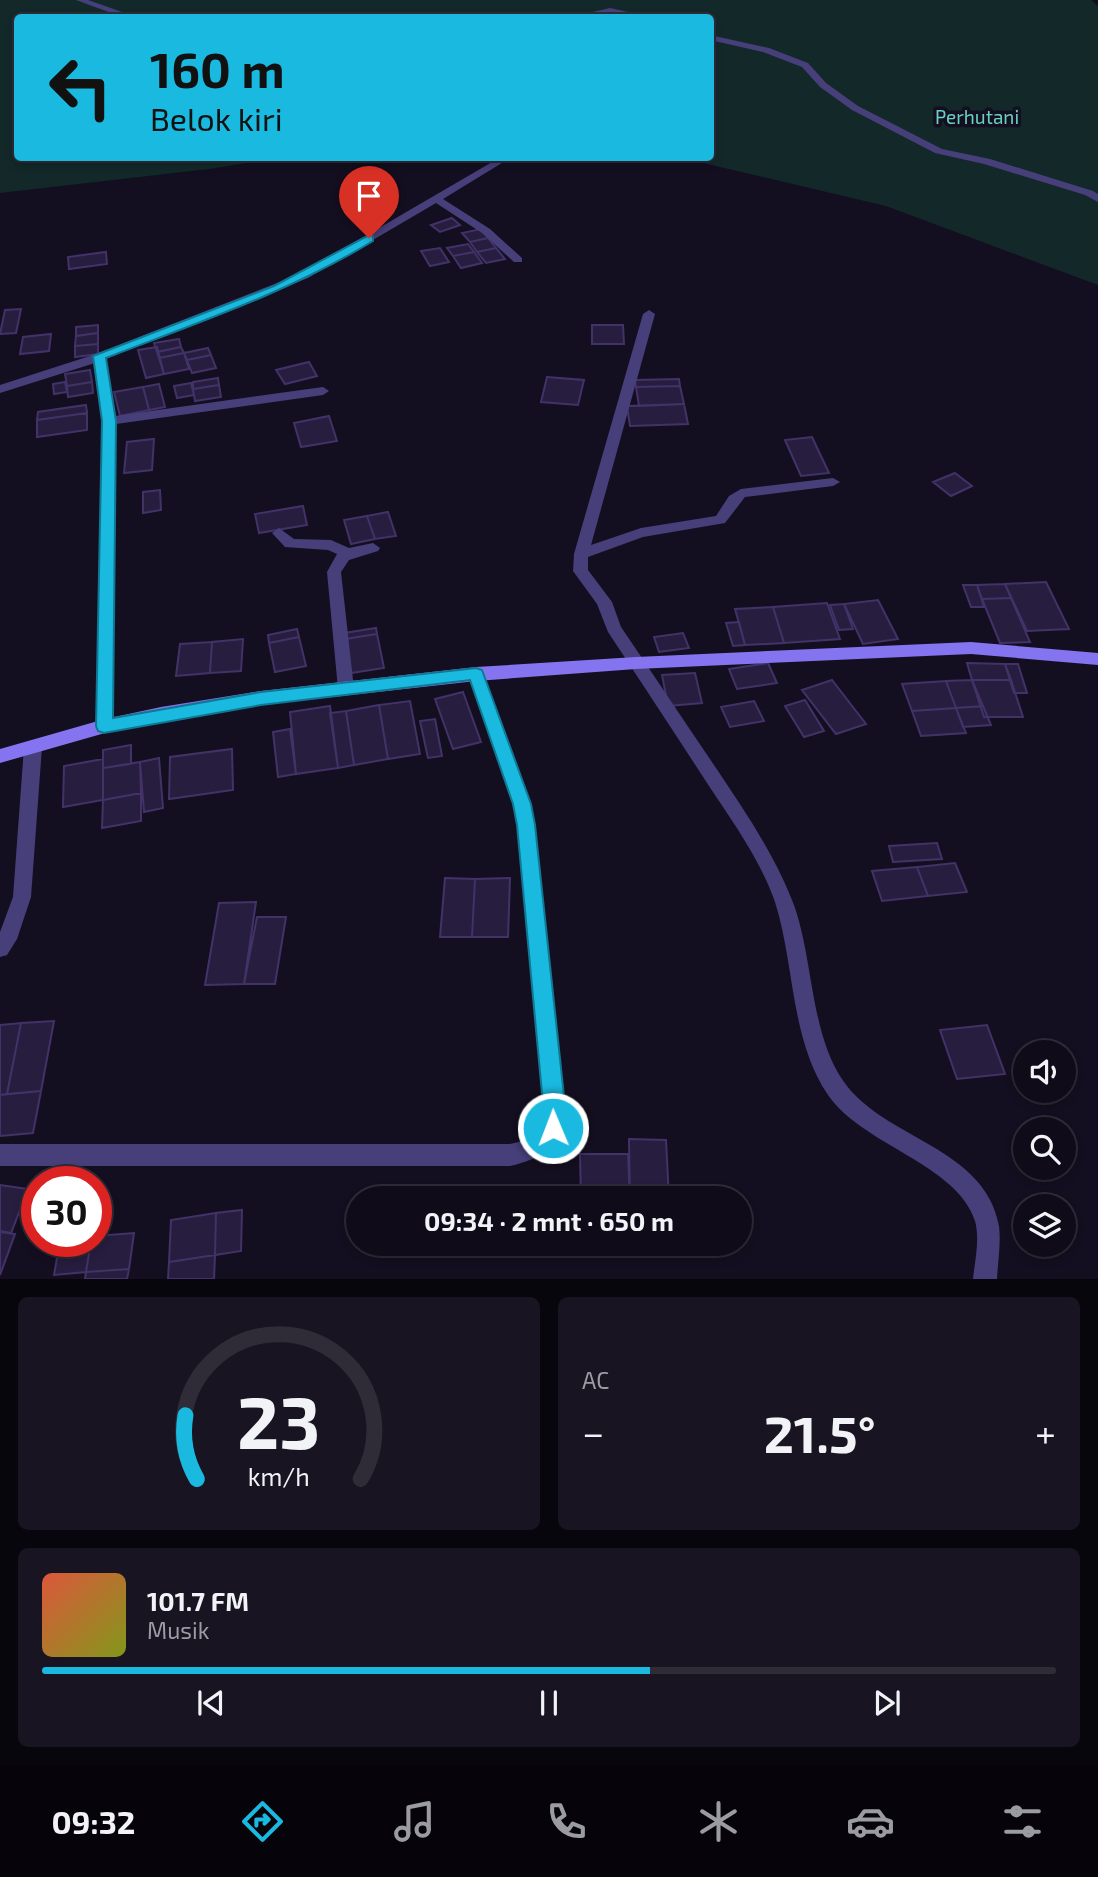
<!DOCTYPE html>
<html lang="id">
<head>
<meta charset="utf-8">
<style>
  :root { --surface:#0f0b18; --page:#181421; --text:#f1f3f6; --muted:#9b9ba2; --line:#2f2b37; --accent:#19b9e0 }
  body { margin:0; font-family:"Exo 2",sans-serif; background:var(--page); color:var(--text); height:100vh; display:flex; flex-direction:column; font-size:26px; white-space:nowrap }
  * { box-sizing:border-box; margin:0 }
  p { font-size:23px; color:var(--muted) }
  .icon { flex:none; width:38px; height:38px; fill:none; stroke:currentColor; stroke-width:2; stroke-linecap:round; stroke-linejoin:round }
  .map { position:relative; height:1279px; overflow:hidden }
  .drawer { display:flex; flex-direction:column; gap:18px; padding:18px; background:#08060d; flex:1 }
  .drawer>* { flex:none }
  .banner { position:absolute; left:14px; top:14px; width:700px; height:147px; border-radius:7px; box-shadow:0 4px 10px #0003,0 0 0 2px var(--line); background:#19b9e0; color:#111; overflow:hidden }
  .controls { position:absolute; left:1013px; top:1040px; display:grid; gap:14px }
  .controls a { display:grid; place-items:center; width:63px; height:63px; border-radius:50%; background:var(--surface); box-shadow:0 4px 10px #0003,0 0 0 2px var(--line); font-size:35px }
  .speed { position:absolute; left:21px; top:1166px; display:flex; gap:14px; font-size:35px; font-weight:700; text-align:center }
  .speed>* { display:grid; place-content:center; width:91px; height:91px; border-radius:50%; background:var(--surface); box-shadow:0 4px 10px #0003,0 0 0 2px var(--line); line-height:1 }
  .speed .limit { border:10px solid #d22; background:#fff; color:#111 }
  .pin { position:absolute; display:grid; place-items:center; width:60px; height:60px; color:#fff; margin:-72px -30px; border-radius:50% 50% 50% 0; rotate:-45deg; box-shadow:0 0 7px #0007 }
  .pin .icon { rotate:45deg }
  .me { position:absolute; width:77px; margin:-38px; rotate:359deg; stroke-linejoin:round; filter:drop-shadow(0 0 5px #0008) }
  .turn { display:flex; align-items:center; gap:24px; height:147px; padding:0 21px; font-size:32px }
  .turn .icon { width:91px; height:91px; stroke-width:2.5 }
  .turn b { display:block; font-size:49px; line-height:60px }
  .big { font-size:52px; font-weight:700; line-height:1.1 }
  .drawer .widget { flex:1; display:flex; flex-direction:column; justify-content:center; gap:10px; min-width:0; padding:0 24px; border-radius:10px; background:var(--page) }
  .drawer .dial { align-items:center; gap:0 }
  .dial svg { height:182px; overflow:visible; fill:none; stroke:var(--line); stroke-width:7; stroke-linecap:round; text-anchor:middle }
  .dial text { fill:var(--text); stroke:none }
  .song { display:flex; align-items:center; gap:21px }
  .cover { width:84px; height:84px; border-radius:10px; background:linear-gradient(135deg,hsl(10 70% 55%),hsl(70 70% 35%)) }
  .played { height:7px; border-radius:4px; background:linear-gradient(90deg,var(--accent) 60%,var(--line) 60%) }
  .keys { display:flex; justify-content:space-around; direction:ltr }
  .heat { display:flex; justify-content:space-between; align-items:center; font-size:38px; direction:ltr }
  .drawer .tiles { flex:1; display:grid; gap:18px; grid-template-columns:1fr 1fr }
  .widget:last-child { grid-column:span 2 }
  .trip { position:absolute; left:346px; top:1186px; width:406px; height:70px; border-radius:35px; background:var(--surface); box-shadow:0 4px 10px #0003,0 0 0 2px var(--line); font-weight:700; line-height:70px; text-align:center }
  .menu { display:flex; height:112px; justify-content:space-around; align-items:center; background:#06040a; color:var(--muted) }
  .menu .icon { width:49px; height:49px }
  .menu .current { color:var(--accent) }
  .menu b { font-size:32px; color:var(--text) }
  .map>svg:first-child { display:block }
  .green { fill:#132829 }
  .building { fill:#271d3f; stroke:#423268; stroke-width:2 }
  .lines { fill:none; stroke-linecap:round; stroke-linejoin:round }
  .street { fill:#473f7a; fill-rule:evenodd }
  .secondary { fill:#8474f0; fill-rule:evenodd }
  .route { fill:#19b9e0; stroke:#107892; stroke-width:2 }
  .labels { text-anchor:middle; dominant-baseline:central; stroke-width:7; stroke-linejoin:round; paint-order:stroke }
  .far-park-label { font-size:19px; fill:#67d2c2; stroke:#140f20 }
</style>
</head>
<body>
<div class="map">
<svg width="1098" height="1279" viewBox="0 0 1098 1279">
  <rect width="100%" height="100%" fill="#140f20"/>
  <path class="green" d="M0,0H1091L1098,6V285L886,206L682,158H710V18H18V158H277L209,169L0,193Z"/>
  <path class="building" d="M452,218L460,225L440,232L431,225Z
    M481,229L488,238L470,242L462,233Z
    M488,238L496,248L477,252L470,242Z
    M468,244L474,252L453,256L447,248Z
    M440,248L449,262L430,266L421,251Z
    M496,248L505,259L486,263L477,252Z
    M106,252L107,264L69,269L68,257Z
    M474,252L482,263L461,268L453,256Z
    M21,309L16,333L0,334L5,310Z
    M98,325V333L76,336V327Z
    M592,325H623L624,344H592Z
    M98,333V344L75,346L76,336Z
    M51,334L49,351L20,354L23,337Z
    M179,339L181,347L157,352L154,343Z
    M98,344V354L75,357V346Z
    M157,347L164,374L146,378L138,350Z
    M181,347L184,353L159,358L157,352Z
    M208,348L211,355L187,360L184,353Z
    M184,353L189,369L164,374L159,358Z
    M211,355L216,368L192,373L187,360Z
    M309,362L317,376L285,384L276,370Z
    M90,370L92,382L67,386L65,374Z
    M547,377L584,380L578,405L541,402Z
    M218,378L219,385L193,389V382Z
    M679,379L680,386L636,387L635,380Z
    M65,382L67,392L54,394L53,384Z
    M92,382L93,393L68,397L67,386Z
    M191,383L194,395L177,398L174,386Z
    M159,384L165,407L149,410L143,387Z
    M219,385L221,397L195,401L193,389Z
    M680,386L684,404L639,406L636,387Z
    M143,387L149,410L120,416L114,392Z
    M684,404L688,424L630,426L627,406Z
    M86,405L87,413L37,420L38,412Z
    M87,413V430L37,437V420Z
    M329,416L337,441L301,447L294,423Z
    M812,437L829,473L801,476L785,440Z
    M154,439L152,470L124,473L127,442Z
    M955,473L972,486L951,496L933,482Z
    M160,490L161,510L143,513V492Z
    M303,506L307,525L259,533L255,514Z
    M388,512L396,536L375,539L367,516Z
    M367,516L375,539L351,544L344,520Z
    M1046,582L1069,629L1027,631L1005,584Z
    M1005,584L1011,598L982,599L977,585Z
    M963,585H977L984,607H971Z
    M1011,598L1030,642L1000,643L982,599Z
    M878,600L898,639L863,644L844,604Z
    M827,603L840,639L784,643L773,607Z
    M844,604L853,629L839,630L830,605Z
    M773,607L784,643L745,645L735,609Z
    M739,622L745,645L733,646L726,623Z
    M376,628L377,634L345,639L344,633Z
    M297,629L299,637L269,643L268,635Z
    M683,633L689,648L659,652L654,637Z
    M377,634L384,668L351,673L345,639Z
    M299,637L306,666L275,672L269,643Z
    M243,639L241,671L210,673L212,642Z
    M212,642L210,673L176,676L180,644Z
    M768,663L777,683L737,689L729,669Z
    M967,663L1005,664L1011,680H972Z
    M1005,664H1018L1027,693H1014Z
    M695,673L702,703L668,706L662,675Z
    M832,680L866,724L836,734L802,690Z
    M972,680H1011L1023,717H984Z
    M972,680L983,706L956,708L946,681Z
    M946,681L956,708L912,711L902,684Z
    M463,692L481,742L453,749L435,699Z
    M805,700L824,731L804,737L785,706Z
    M410,701L420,754L388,759L379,705Z
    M754,701L764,721L730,727L721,707Z
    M379,705L388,759L354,765L346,711Z
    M330,706L338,768L296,774L290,712Z
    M983,706L991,725L963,727L956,708Z
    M956,708L966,733L921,736L912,711Z
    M346,711L354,765L338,768L330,713Z
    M435,719L442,756L428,758L420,721Z
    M290,729L296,774L278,777L273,732Z
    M131,745V764L103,768V750Z
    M232,749L233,790L169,799L170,757Z
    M159,758L163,808L144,812L140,762Z
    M103,759V800L63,807L64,766Z
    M140,762L141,793L103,800V768Z
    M141,793V821L102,828L103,800Z
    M937,843L942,859L893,862L889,846Z
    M955,863L967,892L928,896L917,867Z
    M917,867L928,896L882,901L872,871Z
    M445,878L475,879L472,937H440Z
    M510,878L508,937H472L475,879Z
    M256,902L244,984L205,985L219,903Z
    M257,917H286L275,984H244Z
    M54,1021L41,1091L7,1094L21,1023Z
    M21,1023L7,1094L0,1095V1025Z
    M987,1025L1005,1074L957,1079L940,1030Z
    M41,1091L33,1133L0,1136V1095Z
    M629,1139L666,1140L669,1199H630Z
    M580,1154H628L630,1199H581Z
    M0,1185L28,1189L11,1233L0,1231Z
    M242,1210L241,1251L215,1255L216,1213Z
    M216,1213L215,1255L169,1262L171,1220Z
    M0,1232L15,1234L0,1275Z
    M134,1233L129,1269L86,1272L91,1241H96V1236Z
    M60,1241H91L86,1272L54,1275Z
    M215,1255L214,1279H168L169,1262Z
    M129,1269L127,1279H85L86,1272Z"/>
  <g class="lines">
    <path class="street" d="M76,0H88L139,18H125Z
      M610,8L628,12L636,18L610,13L567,18Z
      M710,35L769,48L808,63L826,83L858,106L942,149L990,159L1093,191L1098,194V202L1085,195L984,164L935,153L852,110L820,87L802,67L763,52L710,40Z
      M499,158H510L443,199L490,229L522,258V262H514L482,233L436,203L308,278L106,359L115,416L323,387L329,391L323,395L116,424L113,726L111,730H99L97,726L102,421L95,363L0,393V385L96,354L300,274Z
      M649,310L655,314L591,545L641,528L716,516L729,496L741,489L833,478L840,482L833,486L745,497L725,523L643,537L588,557V570L612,602L621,627C653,674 684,721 716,768C744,810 773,852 792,900C814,955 809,1033 844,1082C884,1139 985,1147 999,1226C1001,1243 998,1261 997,1279H973C975,1260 980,1239 975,1221C957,1164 862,1145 828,1095C790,1039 795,965 775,902C760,859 732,821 707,783C674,732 641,682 608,632L597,604L573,571L574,554L643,314Z
      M279,528L294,539L331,540L349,548L373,543L380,548L378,551L349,560L341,572L354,689L352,693H340L338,689L327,572L337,554L328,550L285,547L272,533Z
      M476,668L484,674L531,804L535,825L566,1115C559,1147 541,1159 510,1166H0V1144H510C529,1140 540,1135 544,1115L517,825L513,804L468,674Z
      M33,740L39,742L42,747L31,897L17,939L7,955L0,957V932L13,897L24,747L27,742Z"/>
    <path class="secondary" d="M971,642L1098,653V665L971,654L636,669L476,681L261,705L161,721L105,733L0,763V749L105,719L161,707L261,691L476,667L636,657Z"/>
  </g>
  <path class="route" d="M369,235L373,236V241C289,292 197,323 106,358L116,421L113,718L261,692L476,668L482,670L531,804L535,825L566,1115L561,1136L553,1139L546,1136L542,1128L544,1115L517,825L513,804L470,680L261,705L104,733L98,731L96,726L102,421L93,356L274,286Z"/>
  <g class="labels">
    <g class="far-park-label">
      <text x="977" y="116">Perhutani</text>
    </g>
  </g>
</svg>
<div class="controls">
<a><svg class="icon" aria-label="sound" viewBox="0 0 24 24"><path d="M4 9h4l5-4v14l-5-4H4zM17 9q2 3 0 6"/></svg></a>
<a><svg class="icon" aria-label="search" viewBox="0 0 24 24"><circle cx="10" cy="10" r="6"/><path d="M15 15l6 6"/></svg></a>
<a><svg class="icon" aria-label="layers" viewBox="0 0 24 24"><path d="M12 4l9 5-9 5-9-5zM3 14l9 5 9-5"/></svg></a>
</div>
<div class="speed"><div class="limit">30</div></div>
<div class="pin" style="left:369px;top:238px;background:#d93025"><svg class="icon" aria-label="arrive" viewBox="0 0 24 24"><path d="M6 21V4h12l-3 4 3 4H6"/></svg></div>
<svg class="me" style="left:553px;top:1128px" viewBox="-20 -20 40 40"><circle r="17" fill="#19b9e0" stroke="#fff" stroke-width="3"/><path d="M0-11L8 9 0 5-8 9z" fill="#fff"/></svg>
<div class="trip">09:34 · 2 mnt · 650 m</div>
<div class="banner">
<div class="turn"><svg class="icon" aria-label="left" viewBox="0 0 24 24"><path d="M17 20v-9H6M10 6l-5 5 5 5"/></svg><div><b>160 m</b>Belok kiri</div></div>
</div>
</div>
<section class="drawer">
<div class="tiles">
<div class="widget dial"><svg viewBox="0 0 100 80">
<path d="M14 69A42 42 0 1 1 86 69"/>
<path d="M14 69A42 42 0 0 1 9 41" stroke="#19b9e0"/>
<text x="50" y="56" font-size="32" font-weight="700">23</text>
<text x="50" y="72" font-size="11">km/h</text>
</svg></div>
<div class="widget"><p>AC</p>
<div class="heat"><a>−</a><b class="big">21.5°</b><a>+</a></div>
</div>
<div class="widget">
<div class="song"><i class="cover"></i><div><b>101.7 FM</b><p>Musik</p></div></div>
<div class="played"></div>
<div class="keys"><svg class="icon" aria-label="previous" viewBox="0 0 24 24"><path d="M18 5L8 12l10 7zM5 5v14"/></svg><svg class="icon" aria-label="pause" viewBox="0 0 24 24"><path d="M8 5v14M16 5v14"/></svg><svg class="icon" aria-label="next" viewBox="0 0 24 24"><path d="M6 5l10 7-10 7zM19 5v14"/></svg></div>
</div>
</div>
</section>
<nav class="menu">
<b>09:32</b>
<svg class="icon current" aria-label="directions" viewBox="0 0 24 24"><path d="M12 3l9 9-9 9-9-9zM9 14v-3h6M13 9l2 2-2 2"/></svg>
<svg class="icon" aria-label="music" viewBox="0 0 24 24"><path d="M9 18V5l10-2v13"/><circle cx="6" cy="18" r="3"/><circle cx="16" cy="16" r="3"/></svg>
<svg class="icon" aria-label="phone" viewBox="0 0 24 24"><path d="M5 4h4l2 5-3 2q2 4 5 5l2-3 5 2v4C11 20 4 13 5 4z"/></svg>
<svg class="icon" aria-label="climate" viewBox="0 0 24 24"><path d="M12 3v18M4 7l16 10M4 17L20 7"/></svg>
<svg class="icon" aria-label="car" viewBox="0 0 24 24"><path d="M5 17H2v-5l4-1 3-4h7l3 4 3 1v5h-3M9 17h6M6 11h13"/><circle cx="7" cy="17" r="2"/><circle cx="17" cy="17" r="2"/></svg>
<svg class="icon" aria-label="filters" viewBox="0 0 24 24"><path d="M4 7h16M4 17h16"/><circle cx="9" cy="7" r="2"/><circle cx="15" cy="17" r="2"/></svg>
</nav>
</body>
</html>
